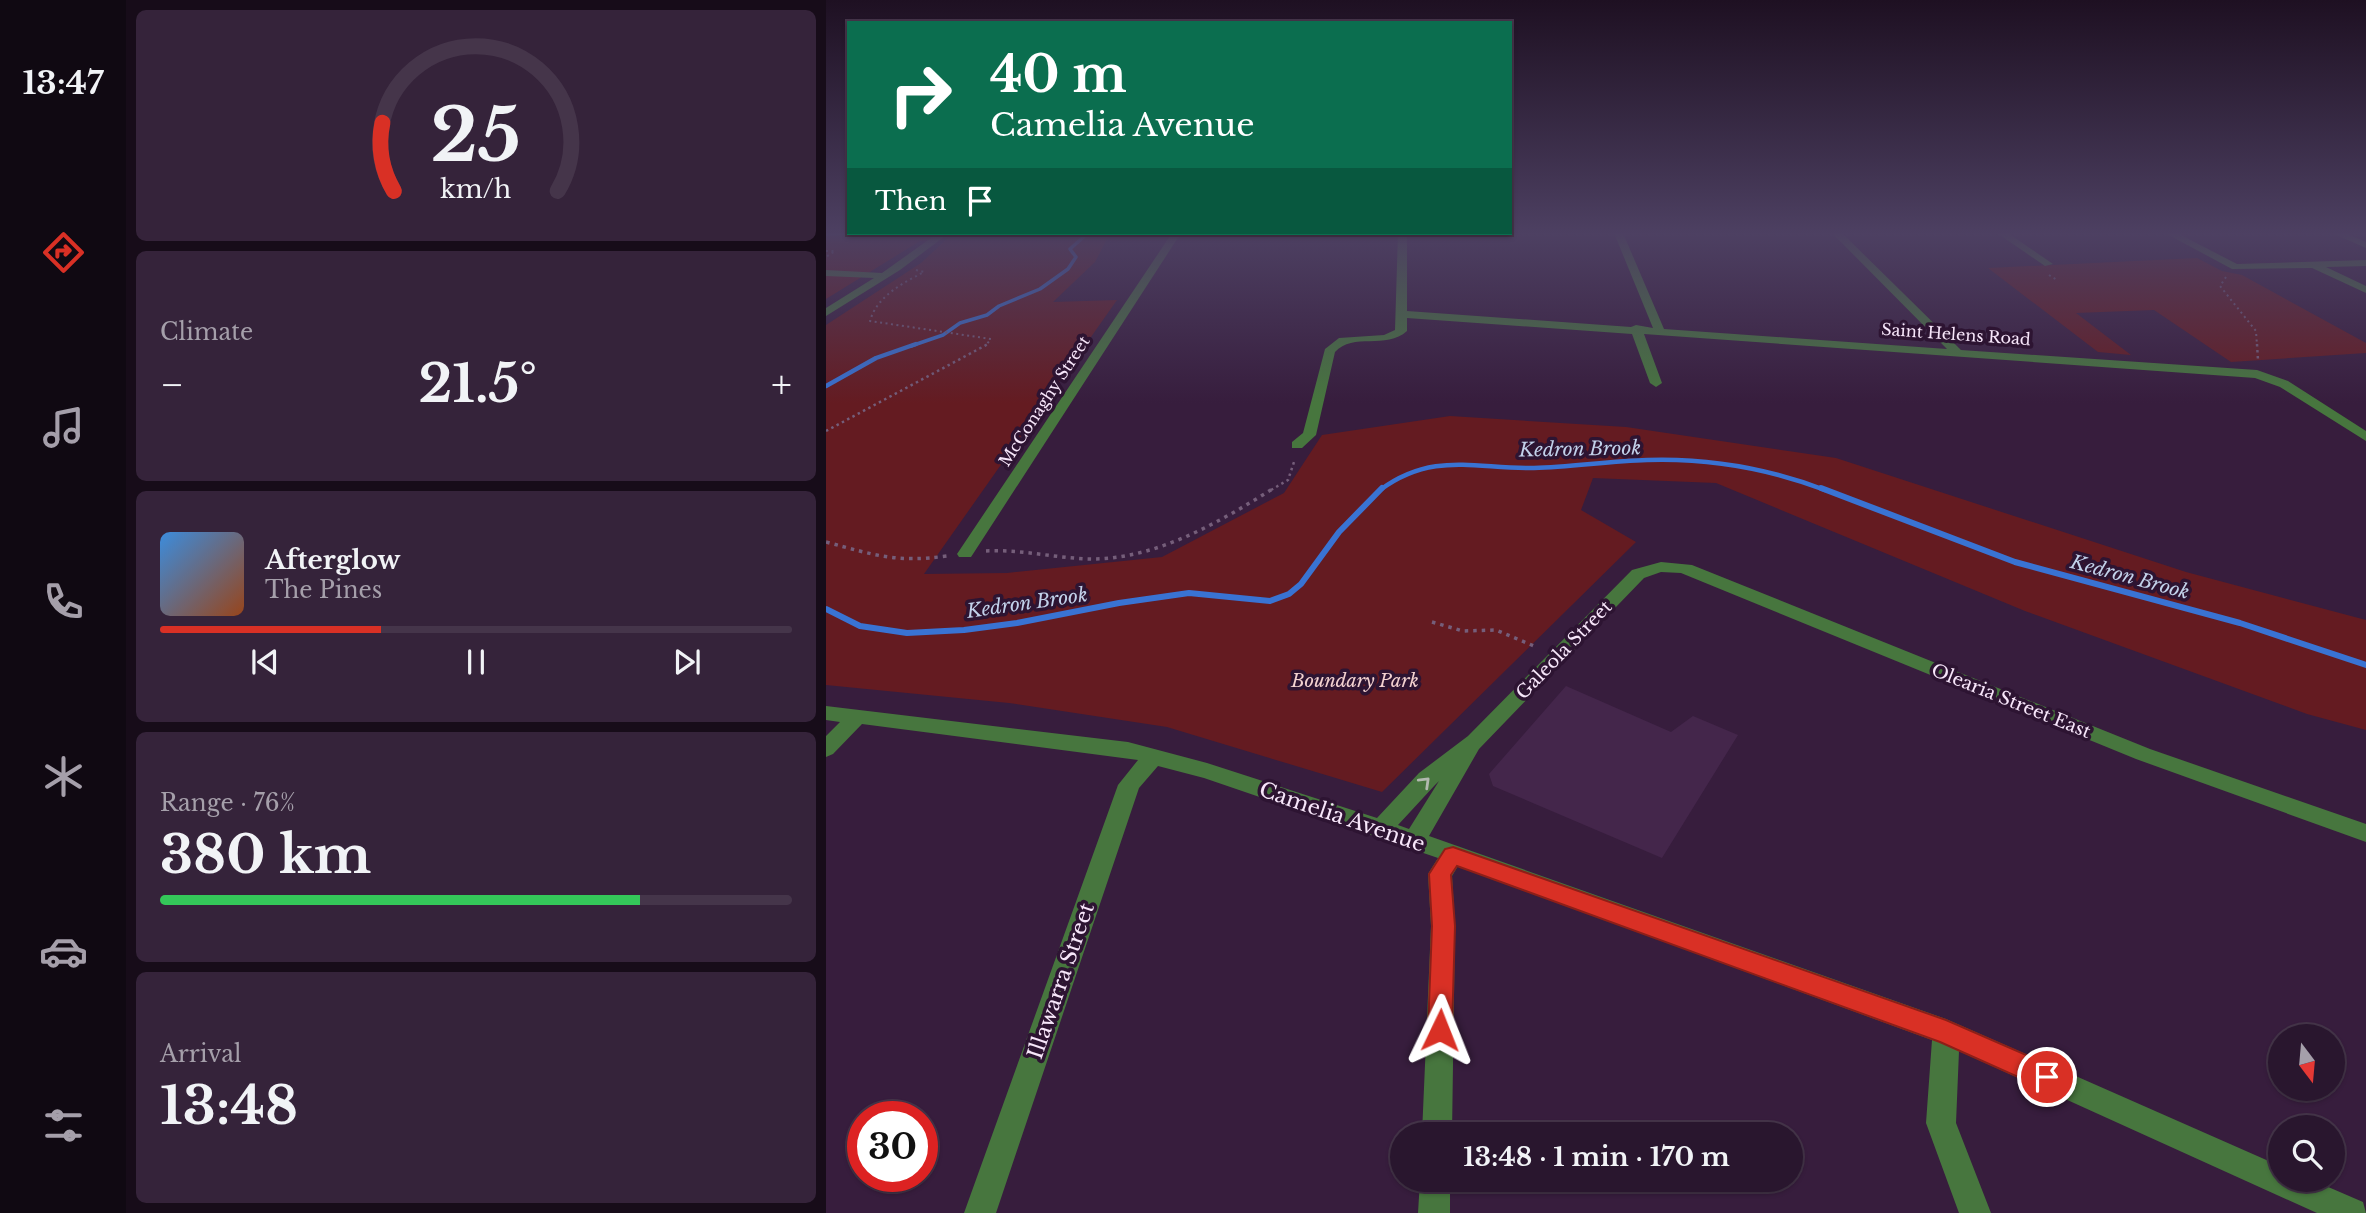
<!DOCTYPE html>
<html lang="en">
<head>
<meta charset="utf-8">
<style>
  :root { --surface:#29162e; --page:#35233a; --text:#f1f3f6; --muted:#a59faa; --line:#45354a; --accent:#d93025 }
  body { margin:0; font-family:"Libre Baskerville",serif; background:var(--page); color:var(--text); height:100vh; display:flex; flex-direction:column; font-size:26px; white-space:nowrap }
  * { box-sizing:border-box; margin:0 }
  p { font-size:23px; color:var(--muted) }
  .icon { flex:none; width:38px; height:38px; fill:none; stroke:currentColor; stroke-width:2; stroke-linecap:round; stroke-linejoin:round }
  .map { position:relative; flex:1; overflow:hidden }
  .sheet { display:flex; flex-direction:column; gap:10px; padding:10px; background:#170c19; width:700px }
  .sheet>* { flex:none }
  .top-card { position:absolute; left:21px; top:21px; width:665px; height:214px; border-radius:0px; box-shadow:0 2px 5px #0004,0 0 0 2px var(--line); background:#0b6e4f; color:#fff; overflow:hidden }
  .needle { width:46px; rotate:164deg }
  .tools { position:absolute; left:1442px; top:1024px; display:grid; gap:14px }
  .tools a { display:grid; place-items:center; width:77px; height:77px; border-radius:50%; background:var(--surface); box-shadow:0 2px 5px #0004,0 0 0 2px var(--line); font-size:35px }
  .speed { position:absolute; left:21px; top:1101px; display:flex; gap:14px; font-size:35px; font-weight:700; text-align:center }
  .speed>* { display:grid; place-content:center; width:91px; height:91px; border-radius:50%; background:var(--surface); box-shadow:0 2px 5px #0004,0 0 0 2px var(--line); line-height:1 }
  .speed .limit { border:10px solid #d22; background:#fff; color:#111 }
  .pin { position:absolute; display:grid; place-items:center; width:60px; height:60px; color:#fff; margin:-30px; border:4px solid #fff; border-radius:50%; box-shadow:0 2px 7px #0007 }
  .me { position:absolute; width:77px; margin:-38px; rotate:2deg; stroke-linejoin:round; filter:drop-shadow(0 0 5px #0008) }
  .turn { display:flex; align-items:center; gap:24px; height:147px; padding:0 28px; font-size:32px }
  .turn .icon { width:91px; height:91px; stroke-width:2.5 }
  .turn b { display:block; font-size:49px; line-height:60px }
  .then { display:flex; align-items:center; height:66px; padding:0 28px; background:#0003; gap:14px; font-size:26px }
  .big { font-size:52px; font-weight:700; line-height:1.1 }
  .sheet .tile { flex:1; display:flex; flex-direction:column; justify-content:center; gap:10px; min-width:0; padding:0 24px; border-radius:10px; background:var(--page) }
  .sheet .dial { align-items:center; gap:0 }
  .dial svg { height:182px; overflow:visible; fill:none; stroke:var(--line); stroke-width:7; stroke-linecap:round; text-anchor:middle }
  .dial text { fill:var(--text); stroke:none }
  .song { display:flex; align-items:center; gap:21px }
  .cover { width:84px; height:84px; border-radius:10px; background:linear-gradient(135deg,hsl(210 70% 55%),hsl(20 70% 35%)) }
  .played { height:7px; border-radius:4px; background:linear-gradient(90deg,var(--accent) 35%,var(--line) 35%) }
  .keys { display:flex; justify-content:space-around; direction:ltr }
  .heat { display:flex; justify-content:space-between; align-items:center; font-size:38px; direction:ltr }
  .charge { height:10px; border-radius:5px; background:linear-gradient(90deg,#34c759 76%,var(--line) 0) }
  .trip { position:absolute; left:564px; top:1122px; width:413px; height:70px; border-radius:35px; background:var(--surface); box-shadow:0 2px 5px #0004,0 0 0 2px var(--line); font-weight:700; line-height:70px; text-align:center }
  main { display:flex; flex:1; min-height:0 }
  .tab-bar { display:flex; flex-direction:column; width:126px; justify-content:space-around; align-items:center; background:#100912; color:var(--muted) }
  .tab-bar .icon { width:49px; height:49px }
  .tab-bar .on { color:var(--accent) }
  .tab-bar b { font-size:32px; color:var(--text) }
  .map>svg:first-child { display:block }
  .built { fill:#44264b }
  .green { fill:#641b21 }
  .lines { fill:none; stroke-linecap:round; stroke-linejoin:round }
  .stream-far2 { stroke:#3973d3; stroke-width:3.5 }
  .stream-far1 { stroke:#3973d3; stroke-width:4.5 }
  .stream { stroke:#3973d3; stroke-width:6 }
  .path-far2 { stroke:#755e7a; stroke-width:2; stroke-dasharray:2 3.5; stroke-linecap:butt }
  .path-far1 { stroke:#755e7a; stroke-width:2.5; stroke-dasharray:2.5 3.5; stroke-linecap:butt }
  .path { stroke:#755e7a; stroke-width:3.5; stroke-dasharray:3.5 5; stroke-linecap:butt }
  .minor { fill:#47763e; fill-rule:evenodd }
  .oneway { stroke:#b1b9af }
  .route { fill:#d93025; stroke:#8d1f18; stroke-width:2 }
  .labels { text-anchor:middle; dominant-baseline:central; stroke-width:7; stroke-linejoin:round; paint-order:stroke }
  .far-street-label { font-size:16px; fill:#f7e6fa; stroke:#2d1432 }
  .street-label { font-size:18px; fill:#f7e6fa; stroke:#2d1432 }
  .park-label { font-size:18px; font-style:italic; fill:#f3d2d0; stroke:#2d1432 }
  .water-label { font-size:19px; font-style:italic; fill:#c2d1ea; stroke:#2d1432 }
  .near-street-label { font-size:21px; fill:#f7e6fa; stroke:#2d1432 }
</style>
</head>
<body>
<main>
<nav class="tab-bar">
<b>13:47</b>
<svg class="icon on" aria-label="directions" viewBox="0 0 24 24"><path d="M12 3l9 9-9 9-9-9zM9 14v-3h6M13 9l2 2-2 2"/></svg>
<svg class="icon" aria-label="music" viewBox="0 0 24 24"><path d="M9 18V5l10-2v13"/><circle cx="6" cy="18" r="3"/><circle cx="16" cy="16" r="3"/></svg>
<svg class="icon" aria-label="phone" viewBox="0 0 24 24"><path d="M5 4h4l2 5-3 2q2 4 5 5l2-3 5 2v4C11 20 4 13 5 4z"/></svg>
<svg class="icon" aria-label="climate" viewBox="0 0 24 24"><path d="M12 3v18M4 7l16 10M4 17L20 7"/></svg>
<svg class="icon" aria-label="car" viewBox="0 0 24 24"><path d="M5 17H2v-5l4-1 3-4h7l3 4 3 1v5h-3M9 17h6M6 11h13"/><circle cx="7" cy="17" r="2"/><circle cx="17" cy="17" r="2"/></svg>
<svg class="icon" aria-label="filters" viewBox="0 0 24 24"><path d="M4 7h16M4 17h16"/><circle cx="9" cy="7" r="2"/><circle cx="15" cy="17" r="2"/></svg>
</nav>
<section class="sheet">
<div class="tile dial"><svg viewBox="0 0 100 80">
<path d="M14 69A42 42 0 1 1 86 69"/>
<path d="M14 69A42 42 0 0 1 9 39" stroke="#d93025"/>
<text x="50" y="56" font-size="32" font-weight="700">25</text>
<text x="50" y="72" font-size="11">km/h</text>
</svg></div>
<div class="tile"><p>Climate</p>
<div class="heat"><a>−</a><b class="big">21.5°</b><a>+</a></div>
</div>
<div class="tile">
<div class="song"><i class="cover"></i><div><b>Afterglow</b><p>The Pines</p></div></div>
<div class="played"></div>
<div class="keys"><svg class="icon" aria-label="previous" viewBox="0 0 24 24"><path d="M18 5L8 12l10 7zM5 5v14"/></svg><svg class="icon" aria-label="pause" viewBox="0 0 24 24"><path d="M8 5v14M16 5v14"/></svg><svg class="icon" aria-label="next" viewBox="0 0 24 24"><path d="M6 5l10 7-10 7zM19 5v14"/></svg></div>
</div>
<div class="tile"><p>Range · 76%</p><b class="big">380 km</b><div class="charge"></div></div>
<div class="tile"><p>Arrival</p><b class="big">13:48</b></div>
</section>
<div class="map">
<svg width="1540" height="1213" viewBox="0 0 1540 1213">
  <rect width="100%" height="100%" fill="#371d3d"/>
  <path class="built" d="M740,686L845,732L867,716L912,735L836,858L667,786L663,774Z"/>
  <path class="green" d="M0,233H290L282,237L269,262L227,302L291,300L98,574L181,573L336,557L458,493L496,435L624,416L800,427L1010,458L1360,572L1540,620V730L1481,714L1199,611L890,483L767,478L755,510L810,542L556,792L341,727L183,703L0,685V325L95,263L122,238L94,241L0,299Z
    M1371,258L1396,271L1416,275L1540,343V353L1405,362L1328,310L1250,313L1305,355L1272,352L1162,268Z"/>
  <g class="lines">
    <path class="stream-far2" d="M0,234L20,233
      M85,346L117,335L134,323L161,315L173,306L214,289L242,269L250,257L244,249L262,233"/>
    <path class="stream-far1" d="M0,386L50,358L90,344
      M554,490C607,451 649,469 708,468C746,467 783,461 821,460C883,458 941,468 999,490"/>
    <path class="stream" d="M995,488L1189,562L1414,623L1540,665
      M0,609L34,626L81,633L138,630L191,623L293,603L363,593L444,601L463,594L475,584L513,532L556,488"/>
    <path class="path-far2" d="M0,251H9L0,257
      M90,270L98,272C77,283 51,296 44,321L165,339L159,346
      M1223,275L1231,280
      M1400,277L1394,286L1430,331L1431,346"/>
    <path class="path-far1" d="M1431,344L1432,360
      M0,431L162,344
      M445,490L462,480L469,459"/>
    <path class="path" d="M0,542C49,555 69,563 121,556
      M160,551C197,549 232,559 268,559C333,558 395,521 448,488
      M606,622L637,631L670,630L708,646"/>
    <path class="minor" d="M112,233H123L74,270L0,316V308L48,278L0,276V270L56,273Z
      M346,233H355L147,554L145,557H133L131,554Z
      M572,233H581V311L805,327L810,325L827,328L788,233H797L838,329L1121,349L1006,233H1016L1135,350L1431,370L1462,381L1540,431V441L1454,387L1429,378L818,334L836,383L830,387L824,383L806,334L581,318V331C560,350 527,332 509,352L490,435L476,448H466V442L477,433L499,349L513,338L558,335L569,330Z
      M1171,233H1182L1227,264L1219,266Z
      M1339,233H1351L1411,264L1540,260V266L1500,267L1540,286V293L1486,268L1406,269Z
      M1506,233H1519L1540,242V248Z
      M835,562L866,565L1324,749L1540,824V842L1310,759L855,573L835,572L818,578L653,749L603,836L1120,1019L1454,1166V1180H1486L1537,1202L1540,1213H1491L1133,1051L1130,1123L1165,1213H1133L1100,1123L1106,1040L632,866L626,876L629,926L626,1134H596L605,926L602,874L612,858L378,778L332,766L313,788L170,1213H138L292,785L312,760L36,724L7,754L0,757V736L14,722L0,720V706L302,742L381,763L551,818L593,773L642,736L806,570ZM613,781L583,829L572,825L609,785Z
      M594,1180H624V1213H592Z"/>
  </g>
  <defs><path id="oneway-chevron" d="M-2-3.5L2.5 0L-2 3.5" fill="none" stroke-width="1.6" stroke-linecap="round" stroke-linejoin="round" transform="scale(1.75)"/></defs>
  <use class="oneway" href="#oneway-chevron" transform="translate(599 782) rotate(-44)"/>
  <linearGradient id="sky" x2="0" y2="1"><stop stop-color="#1e1022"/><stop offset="0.58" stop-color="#4d4062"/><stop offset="1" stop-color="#4d4062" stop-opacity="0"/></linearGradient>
  <rect width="1540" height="403" fill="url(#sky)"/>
  <path class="route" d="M627,847L1120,1020L1230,1068L1234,1077L1230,1086L1221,1090L1114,1042L631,866L625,875L629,926L626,1030L623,1038L614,1042L605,1038L602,1030L606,926L603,874L619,849Z"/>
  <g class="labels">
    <g class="far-street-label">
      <text transform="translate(1130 334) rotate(4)">Saint Helens Road</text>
      <text transform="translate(218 401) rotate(-57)">McConaghy Street</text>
    </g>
    <g class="street-label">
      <text transform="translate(738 650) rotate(-46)">Galeola Street</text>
      <text transform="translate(1185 701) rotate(22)">Olearia Street East</text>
    </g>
    <g class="park-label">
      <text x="529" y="681">Boundary Park</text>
    </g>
    <g class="water-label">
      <text transform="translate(754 449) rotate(-1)">Kedron Brook</text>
      <text transform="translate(1304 577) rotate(15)">Kedron Brook</text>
      <text transform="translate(201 603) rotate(-8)">Kedron Brook</text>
    </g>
    <g class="near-street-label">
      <text transform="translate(516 817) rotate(19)">Camelia Avenue</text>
      <text transform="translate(235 981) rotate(-71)">Illawarra Street</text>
    </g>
  </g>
</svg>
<div class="tools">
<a><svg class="needle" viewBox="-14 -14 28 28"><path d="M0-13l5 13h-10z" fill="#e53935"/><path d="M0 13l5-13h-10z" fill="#a59faa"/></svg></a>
<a><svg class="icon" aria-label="search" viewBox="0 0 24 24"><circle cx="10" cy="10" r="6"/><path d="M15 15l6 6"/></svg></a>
</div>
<div class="speed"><div class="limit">30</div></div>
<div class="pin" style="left:1221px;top:1077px;background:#d93025"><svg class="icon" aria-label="arrive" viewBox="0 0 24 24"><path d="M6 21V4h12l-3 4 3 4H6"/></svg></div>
<svg class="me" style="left:614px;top:1030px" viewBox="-20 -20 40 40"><path d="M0-17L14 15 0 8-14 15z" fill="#d93025" stroke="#fff" stroke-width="4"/></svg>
<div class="trip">13:48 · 1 min · 170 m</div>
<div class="top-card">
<div class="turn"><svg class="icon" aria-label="right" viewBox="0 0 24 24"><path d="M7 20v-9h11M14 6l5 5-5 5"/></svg><div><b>40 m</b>Camelia Avenue</div></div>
<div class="then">Then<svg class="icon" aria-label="arrive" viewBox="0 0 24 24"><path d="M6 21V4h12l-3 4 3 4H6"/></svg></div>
</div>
</div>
</main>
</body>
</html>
